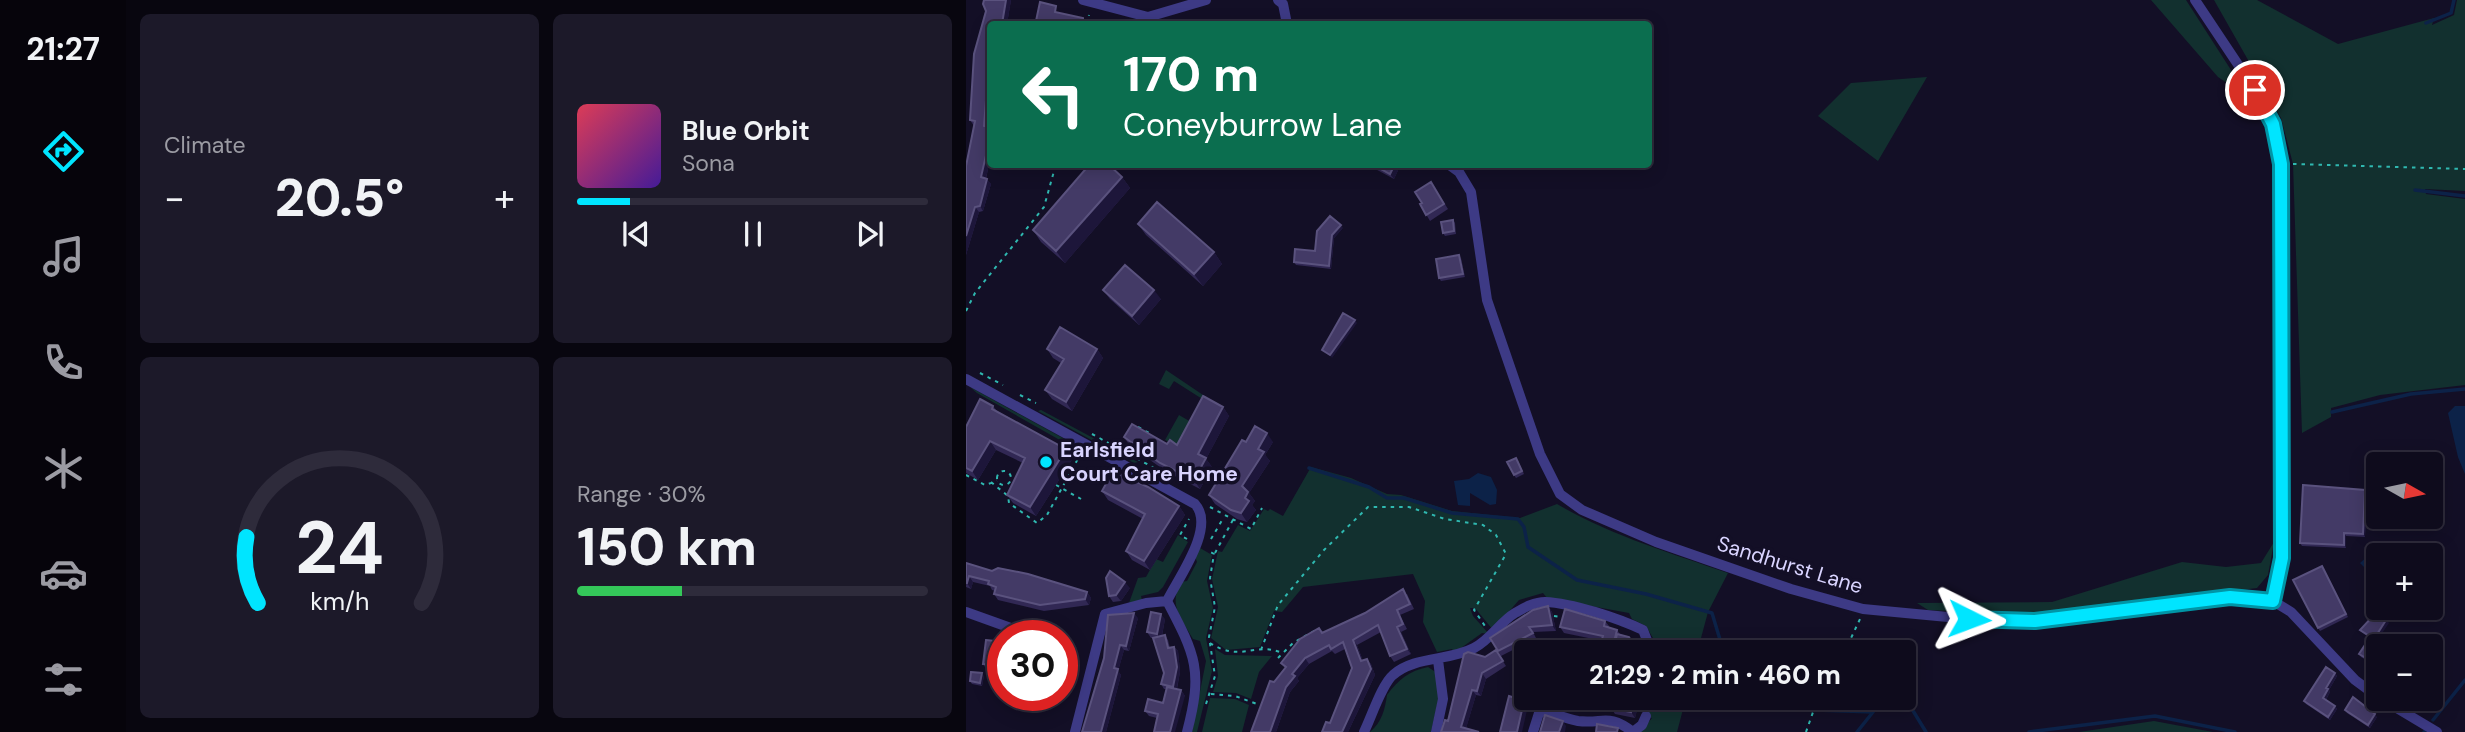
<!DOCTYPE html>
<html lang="en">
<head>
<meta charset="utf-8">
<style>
  :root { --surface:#0e0b1c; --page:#1c1929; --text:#f1f3f6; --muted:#9b9ba3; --line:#2e2b3b; --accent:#00e5ff }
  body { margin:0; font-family:"DM Sans",sans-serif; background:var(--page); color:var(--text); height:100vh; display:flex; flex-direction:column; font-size:26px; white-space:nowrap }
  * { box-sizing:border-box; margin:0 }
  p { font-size:23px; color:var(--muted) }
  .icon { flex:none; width:38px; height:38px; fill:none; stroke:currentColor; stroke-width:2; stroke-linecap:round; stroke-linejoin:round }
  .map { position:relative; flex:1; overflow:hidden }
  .sheet { display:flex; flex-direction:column; gap:14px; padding:14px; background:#08060f; width:840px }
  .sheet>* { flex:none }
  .hud { position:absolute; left:21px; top:21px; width:665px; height:147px; border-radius:7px; box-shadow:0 4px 18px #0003,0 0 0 2px var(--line); background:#0b6e4f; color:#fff; overflow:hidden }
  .needle { width:46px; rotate:99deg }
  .fabs { position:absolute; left:1400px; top:452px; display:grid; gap:14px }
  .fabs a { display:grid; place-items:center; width:77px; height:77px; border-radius:7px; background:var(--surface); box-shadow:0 4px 18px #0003,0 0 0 2px var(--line); font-size:35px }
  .speed { position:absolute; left:21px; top:620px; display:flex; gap:14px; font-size:35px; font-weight:700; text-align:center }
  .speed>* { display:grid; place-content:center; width:91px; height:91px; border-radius:50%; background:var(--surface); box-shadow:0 4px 18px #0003,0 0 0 2px var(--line); line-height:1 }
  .speed .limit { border:10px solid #d22; background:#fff; color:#111 }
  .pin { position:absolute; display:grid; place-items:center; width:60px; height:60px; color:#fff; margin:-30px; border:4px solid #fff; border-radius:50%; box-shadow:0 2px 7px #0007 }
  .me { position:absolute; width:77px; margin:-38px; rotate:93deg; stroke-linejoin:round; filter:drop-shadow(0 0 5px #0008) }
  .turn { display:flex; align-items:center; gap:24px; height:147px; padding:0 21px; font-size:32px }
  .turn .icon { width:91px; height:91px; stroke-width:2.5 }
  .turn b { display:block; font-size:49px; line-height:60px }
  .big { font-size:52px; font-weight:800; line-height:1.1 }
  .sheet .card { flex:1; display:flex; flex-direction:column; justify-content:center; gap:10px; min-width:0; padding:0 24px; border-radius:10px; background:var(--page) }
  .sheet .dial { align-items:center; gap:0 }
  .dial svg { height:182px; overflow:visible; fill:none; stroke:var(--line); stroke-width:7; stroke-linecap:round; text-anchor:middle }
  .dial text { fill:var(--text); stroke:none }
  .song { display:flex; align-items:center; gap:21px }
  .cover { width:84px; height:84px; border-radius:10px; background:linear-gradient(135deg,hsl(350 70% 55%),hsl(260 70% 35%)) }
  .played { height:7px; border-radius:4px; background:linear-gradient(90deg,var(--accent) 15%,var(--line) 15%) }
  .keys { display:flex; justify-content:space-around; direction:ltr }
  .heat { display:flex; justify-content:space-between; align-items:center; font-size:38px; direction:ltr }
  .charge { height:10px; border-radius:5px; background:linear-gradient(90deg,#34c759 30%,var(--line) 0) }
  .sheet .tiles { flex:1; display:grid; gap:14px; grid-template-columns:repeat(2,1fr) }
  .trip { position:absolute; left:548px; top:640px; width:402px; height:70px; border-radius:7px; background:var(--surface); box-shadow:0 4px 18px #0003,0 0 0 2px var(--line); font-weight:800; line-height:70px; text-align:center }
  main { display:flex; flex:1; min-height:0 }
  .tab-bar { display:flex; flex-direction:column; width:126px; justify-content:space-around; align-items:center; background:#06040b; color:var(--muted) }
  .tab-bar .icon { width:49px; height:49px }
  .tab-bar .current { color:var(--accent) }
  .tab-bar b { font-size:32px; color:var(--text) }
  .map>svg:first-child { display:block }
  .green { fill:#12302f }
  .water { fill:#0c2248 }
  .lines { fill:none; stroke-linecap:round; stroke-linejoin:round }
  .stream { stroke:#0c2248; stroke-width:3.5 }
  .path { stroke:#2fb8b0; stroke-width:2; stroke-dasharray:3.5 5; stroke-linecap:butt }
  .lane { stroke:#3d3a85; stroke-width:5 }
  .street { stroke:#3d3a85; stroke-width:10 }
  .wall { fill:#312854 }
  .shaded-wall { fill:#1d163a }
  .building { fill:#433a66; stroke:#5a527e; stroke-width:2 }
  .route-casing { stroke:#0095a6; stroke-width:18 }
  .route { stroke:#00e5ff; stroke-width:12 }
  .poi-dot { fill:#00e5ff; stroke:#130f26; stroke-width:2.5 }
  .labels { text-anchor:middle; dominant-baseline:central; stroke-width:7; stroke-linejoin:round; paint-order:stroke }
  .poi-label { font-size:21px; font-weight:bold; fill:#d9d4ff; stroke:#130f26; text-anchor:start }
  .street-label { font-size:21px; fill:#d9d4ff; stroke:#130f26 }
</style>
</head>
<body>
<main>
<nav class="tab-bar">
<b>21:27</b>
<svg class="icon current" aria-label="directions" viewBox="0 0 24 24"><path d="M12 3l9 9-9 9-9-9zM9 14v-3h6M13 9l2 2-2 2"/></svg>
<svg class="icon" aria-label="music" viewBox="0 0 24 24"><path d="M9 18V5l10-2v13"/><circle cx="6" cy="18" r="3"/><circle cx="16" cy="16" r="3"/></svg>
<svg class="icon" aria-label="phone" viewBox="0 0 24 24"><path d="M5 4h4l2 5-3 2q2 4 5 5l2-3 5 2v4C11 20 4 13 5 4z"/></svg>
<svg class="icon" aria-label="climate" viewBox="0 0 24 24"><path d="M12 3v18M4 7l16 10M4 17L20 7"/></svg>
<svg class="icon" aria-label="car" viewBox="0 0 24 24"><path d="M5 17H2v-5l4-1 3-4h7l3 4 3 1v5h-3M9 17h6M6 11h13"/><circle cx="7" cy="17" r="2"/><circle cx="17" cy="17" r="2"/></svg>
<svg class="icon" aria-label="filters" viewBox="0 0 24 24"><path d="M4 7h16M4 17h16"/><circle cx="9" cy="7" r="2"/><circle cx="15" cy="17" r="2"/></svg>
</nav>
<section class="sheet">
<div class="tiles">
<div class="card"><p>Climate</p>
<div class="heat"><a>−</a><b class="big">20.5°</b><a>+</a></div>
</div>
<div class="card">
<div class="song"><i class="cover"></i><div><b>Blue Orbit</b><p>Sona</p></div></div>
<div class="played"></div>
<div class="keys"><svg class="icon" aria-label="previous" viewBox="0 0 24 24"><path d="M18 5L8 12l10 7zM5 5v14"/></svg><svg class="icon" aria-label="pause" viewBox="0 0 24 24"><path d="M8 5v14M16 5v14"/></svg><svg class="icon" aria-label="next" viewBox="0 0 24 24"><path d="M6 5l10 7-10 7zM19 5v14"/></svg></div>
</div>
<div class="card dial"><svg viewBox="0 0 100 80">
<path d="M14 69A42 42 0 1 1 86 69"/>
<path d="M14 69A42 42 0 0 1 9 40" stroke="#00e5ff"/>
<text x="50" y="56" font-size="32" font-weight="700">24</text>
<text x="50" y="72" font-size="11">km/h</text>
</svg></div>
<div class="card"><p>Range · 30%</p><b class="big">150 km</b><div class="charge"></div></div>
</div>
</section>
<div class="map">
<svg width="1499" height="732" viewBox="0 0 1499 732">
  <rect width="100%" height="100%" fill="#130f26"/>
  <path class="green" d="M1185,0H1220L1283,98L1252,77Z
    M1248,0H1291L1372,44L1468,18L1466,25L1488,15L1491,0H1499V191L1459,189L1460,194L1499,199V385L1414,395L1365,408V417L1336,433L1327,164L1315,118Z
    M961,77L912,161L852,116L885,83Z
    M200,370L243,399L241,402L208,381L203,389L193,384Z
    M4,387L124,453L122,456L11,393Z
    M75,410L172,462L168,463L72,411Z
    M213,415L225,422L212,447L199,440Z
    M345,467L385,478L421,494L435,495L486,511L554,518L591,504C644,535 704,553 762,573L742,612L731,653H728L725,640L697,647L691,645L680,626L666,619L663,613L581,598L577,593L553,600L527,630L509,608H504L507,616L523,634L516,633L488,653L486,649L471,652L457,622L459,601L447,574L337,587L316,612L308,611L294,647L260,650L245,638L252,607L246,579L252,551L256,552L272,525L284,531L298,509L302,511L304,509L317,516Z
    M212,535L222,542L197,587L192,592L175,596L176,600L163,603L172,578L180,577L190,559L197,562Z
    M1308,542L1302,575L1291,588L1069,615L962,610L951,603L1086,602L1216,562L1260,567L1295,563Z
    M234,548L246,555L241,581L247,608L240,638L246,671L231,732H226L240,661L234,641L227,639C215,618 202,605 215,582L221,581L231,562L229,556Z
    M249,649L259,655L306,656L293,672L285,699L270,693L247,692L252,676Z
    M462,667L471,673L474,692L465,732H404C416,722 419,709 421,695C433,679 443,671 462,667Z
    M244,698L269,699L283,705L276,732H236Z
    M691,698H720L711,732H674L686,718L681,717L684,702L690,704Z
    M1188,721L1247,732H1113Z"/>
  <path class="water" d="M1489,406H1499V474L1492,457L1482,413Z
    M512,473L525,477L531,490L530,504L524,505L504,493V506L492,505L488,481L503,479Z
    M1415,551L1430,555H1412V588L1408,589L1406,575L1394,563L1405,553Z"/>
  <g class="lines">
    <path class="stream" d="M1460,23L1485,13L1488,0
      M1449,190L1499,196
      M1366,412L1445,394L1499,389
      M343,468L403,487L421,498H438L486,513L552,519L558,527L562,547L611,580L680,594L746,613L758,653
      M938,696L960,732
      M799,698L821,709L907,712L918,698
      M1467,720L1499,680
      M891,732L907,712
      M1063,732L1189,716L1269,732
      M1458,732L1459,731"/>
    <path class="path" d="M121,24L123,15
      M1327,164L1499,169
      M0,311L9,293L78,207L90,164
      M14,373L37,385
      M54,395L70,403
      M172,427L183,433
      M126,434L201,475
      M162,444L160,447L172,453
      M31 478a7 7 0 1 1 14 0a7 7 0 1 1-14 0Z
      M0,475L19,485L31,481
      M25,482L42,496L43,503L71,523L81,515L114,455
      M90,485L115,499
      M244,507L285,529L296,508
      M221,539L214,535L223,519
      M245,539L258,517
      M249,553L268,518
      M588,616L596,617
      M244,643C275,663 290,641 316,653
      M295,650L312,605L358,550L402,507H443L479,519L517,525L530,535L540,554L508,610L519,626
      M878,653L894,619
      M312,658L327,643L350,630
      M245,694L269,696L291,704
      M559,697H560
      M564,698L568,699
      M601,698L608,700
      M240,704L249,676L243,637L249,607L244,578L248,554L241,550
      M617,709L622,703
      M840,732L852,698"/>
    <path class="lane" d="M690,653L702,650"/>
    <path class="street" d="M117,0L182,17L240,0
      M312,0L317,4L321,24
      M1229,0L1289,90L1308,124L1315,164L1316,558L1307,601
      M482,164L493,172L505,192L521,300L574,454L594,494L616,510L690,542L825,589L897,609L1003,619L1069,621L1264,597L1307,601L1325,612L1389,680L1412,697
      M0,379L229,504C250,527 213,577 201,601C230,656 237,671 221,732
      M0,612L64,635
      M96,648L106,653
      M1414,698L1471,732
      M684,701L685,698
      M109,732L139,614L180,603L201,601
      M398,732C405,718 416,684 427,675C448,656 484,661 508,648C525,639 534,622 549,613C558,608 568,602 579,602C606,603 652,618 677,630L686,653
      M470,732L477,699L472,660
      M567,732L573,713L578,711C589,714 601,719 612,721C638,724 642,713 667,732
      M667,732L676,725L680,716"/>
  </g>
  <path class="wall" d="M18,0H45L41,24H24V98L22,127H24V159L20,179L25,184L17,211L13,212L0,255V166L8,126L4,120L8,54L20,11L17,4Z
    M400,164H435L428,179Z
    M535,164H553V166L538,169Z
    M156,177L164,188L99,263L75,242L67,230Z
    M465,182L482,209L464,221L454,204L456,203Z
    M487,220L489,223L490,234L479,236L477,233Z
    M172,224L248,252L256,264L237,286L180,235Z
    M377,228L368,238L365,269L330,265L328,262L349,251Z
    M495,258L499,277L475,281L473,278Z
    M137,290L195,299L173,325L144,299Z
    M81,349H131L137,358L106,411L86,399L79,390L95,363L87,358Z
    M27,406L31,411L100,449L107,458L70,516L47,503L41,495L57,463L30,450L12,480L0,473V427Z
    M257,407L263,416L240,459L246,467L234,489L201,472L164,446L158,437L211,445Z
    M280,442H307L299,455L304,461L283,493L289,501L286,505L290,510L281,522L271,519L249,504L243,495Z
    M552,461L558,474L550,478L548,475Z
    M1399,490L1401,493L1399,537L1380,536V548L1336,546L1334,543Z
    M136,491L213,506L219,515L184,570L166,560L160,551L177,519L142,500Z
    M0,563L26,571L121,592L125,598L123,605L78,611L32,600L28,594L29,591L26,590L24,586L7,582L5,589L0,587Z
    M1358,569L1382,617L1354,631L1352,628Z
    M164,588L155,601L147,602L143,596Z
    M441,594L448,609L434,615L441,629L435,632L445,654L428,662L424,656L415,632L391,645L397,661L401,659L405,664L409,675L382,732H356L364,723L386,668L379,649L369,654L366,651L343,664L331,678L333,681L324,692L310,732H285L308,682L319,668L315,663L353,628L357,632Z
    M582,606L586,612L590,631L567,632L570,638L535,656L524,638Z
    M172,618L163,651L158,650L152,671L155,675L140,732H116L138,658Z
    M199,619L196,636L199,635L202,640L204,648L208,647L212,651L214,672L211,689L215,690L219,696L191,718L183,716L179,711L197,703L200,689H198L195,684L198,673L187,638H185L181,632Z
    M639,621L643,626V628L651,630L654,634L663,637L673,653L652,652L648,646L640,644L637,641L598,633L594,627Z
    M37,642V671L21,670L17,664Z
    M530,650L540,666L520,679L515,696L510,695L500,728L475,732L519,657Z
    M1393,654H1412V667L1395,657Z
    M1369,673L1371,676L1363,690L1364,692L1360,700L1369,706L1371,709L1364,720L1340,704L1338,701Z
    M18,676L16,686L6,684L4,681Z
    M51,695H70V698Z
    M606,698H674L669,718L649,714L645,708V705L629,701L628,705Z
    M1379,710L1411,717L1404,728L1381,713Z"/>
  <path class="shaded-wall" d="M40,0H45L41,24H36Z
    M23,62L24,64V98L22,131L18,126Z
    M24,138V159L19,183L15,177Z
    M429,164H435L428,179L424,174Z
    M156,177L164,188L99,263L90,251Z
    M21,179L25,184L17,211L14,206Z
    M9,207L13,212L0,255V236Z
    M375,225L377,228L368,238L365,269L363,266L366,235Z
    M248,252L256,264L237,286L228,274Z
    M493,255L495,258L499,277L497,274Z
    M188,290L195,299L173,325L166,316Z
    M389,320L391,323L366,358L364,355Z
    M131,349L137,358L106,411L100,402Z
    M257,407L263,416L240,459L246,467L234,489L228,480L232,454Z
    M301,433L307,442L299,455L304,461L283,493L289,501L286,505L290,510L281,522L275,513L279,498L276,486L292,449Z
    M24,441L30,450L12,480L6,471Z
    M100,449L107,458L70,516L64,507Z
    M1399,490L1401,493L1399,537L1397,534Z
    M213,506L219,515L184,570L178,561Z
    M1378,533L1380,536V548L1378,545Z
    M3,576L7,582L5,589L1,583Z
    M159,582L164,588L155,601L150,595Z
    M121,592L125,598L123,605L119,599Z
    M582,606L586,612L590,631L586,625Z
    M168,613L172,618L163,651L160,646Z
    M195,614L199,619L195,640L191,634Z
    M1420,620L1423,623L1410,642L1408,639Z
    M431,627L435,632L445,654L441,649Z
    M387,640L391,645L399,667L395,661Z
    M154,645L158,650L152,671L155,675L140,732H135L148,668Z
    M208,647L212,651L214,672L210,692L207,687Z
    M339,658L343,664L331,678L333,681L324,692L310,732H304L320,687L326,674Z
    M401,659L405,664L409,675L382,732H376Z
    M16,673L18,676L16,686L14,683Z
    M516,673L520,679L515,696L511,691Z
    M1369,673L1371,676L1363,690L1364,692L1359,701L1357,698L1360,688Z
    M215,690L219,696L209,732H204Z
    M506,690L510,695L499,732L495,727Z
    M624,698H627L629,701L628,705Z
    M668,698H674L669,718L665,712Z
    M558,701L562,706L556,732H551Z
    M1369,706L1371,709L1364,720L1362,717Z
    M1409,714L1411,717L1404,728L1402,725Z
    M597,721L600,726L599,732H593Z"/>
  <path class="building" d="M18,0H40L36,24H24V61L23,62L18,126L24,127V138L15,177L21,179L14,206L9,207L0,236V166L9,121L4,120L8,54L20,11L17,4Z
    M74,2L90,6L89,12L117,18V21L128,24H86L70,21Z
    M124,164H142L156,177L90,251L67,230Z
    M406,164H429L424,174Z
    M465,182L478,204L460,215L454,204L456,203L449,192Z
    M191,202L248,252L228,274L172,224Z
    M364,216L375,225L366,235L363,266L328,262L329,249L349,251L351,231Z
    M487,220L488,231L477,233L475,222Z
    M493,255L497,274L473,278L470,259Z
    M159,265L188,290L166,316L137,290Z
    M377,313L389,320L364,355L356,350Z
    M94,327L131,349L100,402L79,390L98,359L81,349Z
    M237,396L257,407L232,454L240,458L228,480L194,463L158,437L166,424L201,444L204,440L211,445Z
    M14,399L27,406L26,409L100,449L64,507L41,495L59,458L24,441L6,471L0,468V427Z
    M289,426L301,433L292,449L298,452L276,486L282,492L279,498L283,501L275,513L265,510L243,495L276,440L280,442Z
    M550,458L556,471L548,475L541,462Z
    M147,471L182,487L213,506L178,561L160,551L179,514L136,491Z
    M1337,485L1399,490L1397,534L1378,533V545L1334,543Z
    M0,563L26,571L32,568L62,574L121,592L119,599L74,605L28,594L30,587L22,584L23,581L3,576L1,583H0Z
    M1356,566L1380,614L1352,628L1327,580Z
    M144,571L159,582L150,595L143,596L140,578Z
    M437,589L444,604L431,610L437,624L431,627L441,649L424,656L412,625L387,640L395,661L401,659L405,669L376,732H356L360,722L364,723L386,668L377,642L365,649L363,645L339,658L326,674L329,676L320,687L304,732H285L304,681L308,682L320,667L315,663L334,639L353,628L356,633L399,613Z
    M582,606L586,625L563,627L567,633L532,651L524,638L567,610Z
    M599,609L639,621L638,626L651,630L648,642L636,639L637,636L594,627Z
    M185,612L195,614L191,634L181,632Z
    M168,613L160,646L154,645L148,668L152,669L135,732H116L138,658L142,615Z
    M1412,615L1420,620L1408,639L1394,630L1407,616L1410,618Z
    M651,634L663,637L672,653H657L654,648L648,647Z
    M199,635L202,648L208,647L211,667L207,687L195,684L198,673L187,638Z
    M20,640L37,642L36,665L17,664Z
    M1399,645L1412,654V665L1393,654Z
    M530,650L537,661L516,673L511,691L506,690L495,727L513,732H475L479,720L482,721L498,654L502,652L519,657Z
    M1360,667L1369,673L1360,688L1362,689L1357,698L1369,706L1362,717L1338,701Z
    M5,672L16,673L14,683L4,681Z
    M560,680V691L555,689Z
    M201,687L215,690L204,732H188L192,714L179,711L182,699L197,703Z
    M543,696L558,701L551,732H534Z
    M1387,697L1409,714L1402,725L1379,710Z
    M636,698H668L665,712L645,708L647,701Z
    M579,715L597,721L593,732H574Z
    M631,724L652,728L651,732H630Z"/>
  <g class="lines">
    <defs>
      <path id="route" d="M1003,619L1069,621L1264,597L1307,601L1316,558L1315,164L1307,124L1289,90"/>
    </defs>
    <use href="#route" class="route-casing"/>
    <use href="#route" class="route"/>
  </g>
  <circle class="poi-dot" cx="80" cy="462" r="7"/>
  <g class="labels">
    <g class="poi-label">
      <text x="94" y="450">Earlsfield<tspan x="94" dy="24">Court Care Home</tspan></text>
    </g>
    <g class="street-label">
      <text transform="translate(824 565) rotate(17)">Sandhurst Lane</text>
    </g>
  </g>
</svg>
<div class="fabs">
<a><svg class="needle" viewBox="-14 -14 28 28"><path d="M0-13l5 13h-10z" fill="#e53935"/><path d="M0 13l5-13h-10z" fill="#9b9ba3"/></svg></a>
<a>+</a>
<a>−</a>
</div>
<div class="speed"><div class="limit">30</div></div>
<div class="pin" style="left:1289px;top:90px;background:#d93025"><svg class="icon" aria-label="arrive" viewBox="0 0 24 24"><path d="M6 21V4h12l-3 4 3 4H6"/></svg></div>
<svg class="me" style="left:1003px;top:619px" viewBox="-20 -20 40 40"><path d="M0-17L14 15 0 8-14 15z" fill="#00e5ff" stroke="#fff" stroke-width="4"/></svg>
<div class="trip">21:29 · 2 min · 460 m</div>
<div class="hud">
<div class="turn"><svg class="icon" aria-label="left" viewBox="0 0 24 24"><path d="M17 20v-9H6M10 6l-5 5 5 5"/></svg><div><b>170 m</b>Coneyburrow Lane</div></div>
</div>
</div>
</main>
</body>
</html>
